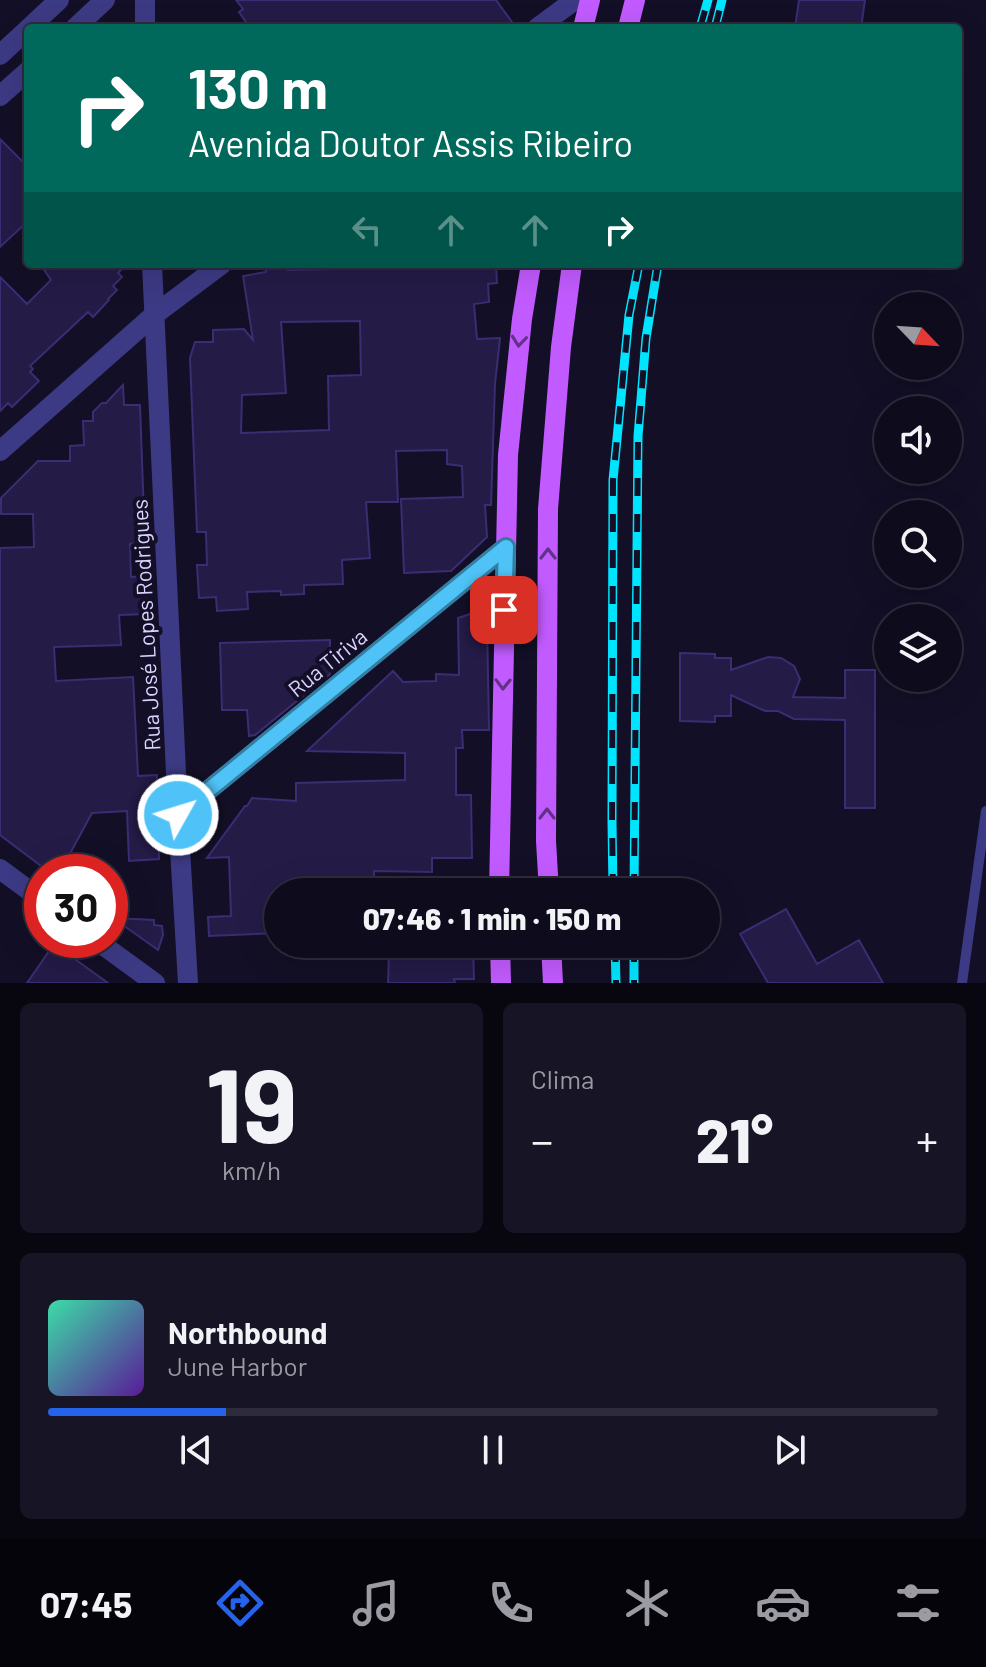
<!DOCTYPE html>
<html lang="pt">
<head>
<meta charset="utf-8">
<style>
  :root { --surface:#0e0b1c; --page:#171425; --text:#f1f3f6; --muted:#9b9ba3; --line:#2e2b3b; --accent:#2563eb }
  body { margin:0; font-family:Barlow,sans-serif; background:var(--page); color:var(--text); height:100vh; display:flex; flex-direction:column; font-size:30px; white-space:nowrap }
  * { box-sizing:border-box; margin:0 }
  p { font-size:26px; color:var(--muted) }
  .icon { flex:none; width:44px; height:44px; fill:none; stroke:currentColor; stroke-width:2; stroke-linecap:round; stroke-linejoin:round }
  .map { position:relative; height:983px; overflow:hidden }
  .side { display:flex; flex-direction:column; gap:20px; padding:20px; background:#08060f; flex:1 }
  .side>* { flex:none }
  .banner { position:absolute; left:24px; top:24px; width:938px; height:244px; border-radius:8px; box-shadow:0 8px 32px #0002,0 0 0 2px var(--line); background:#00695c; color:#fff; overflow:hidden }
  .needle { width:52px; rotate:115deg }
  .buttons { position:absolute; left:874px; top:292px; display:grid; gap:16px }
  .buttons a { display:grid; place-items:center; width:88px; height:88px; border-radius:50%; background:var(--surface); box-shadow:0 8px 32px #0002,0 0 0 2px var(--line); font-size:40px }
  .speed { position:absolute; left:24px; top:854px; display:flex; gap:16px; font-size:40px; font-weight:700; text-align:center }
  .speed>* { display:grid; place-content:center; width:104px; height:104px; border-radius:50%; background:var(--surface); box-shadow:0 8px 32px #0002,0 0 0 2px var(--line); line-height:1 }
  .speed .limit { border:12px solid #d22; background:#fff; color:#111 }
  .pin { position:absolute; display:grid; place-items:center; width:68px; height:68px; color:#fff; margin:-34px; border-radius:16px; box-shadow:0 4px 12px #0006 }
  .me { position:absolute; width:88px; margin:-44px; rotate:51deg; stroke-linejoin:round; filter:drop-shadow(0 0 6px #0008) }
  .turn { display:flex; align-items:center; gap:28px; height:168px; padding:0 32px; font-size:36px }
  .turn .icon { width:104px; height:104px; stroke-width:2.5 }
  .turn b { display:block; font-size:56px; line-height:68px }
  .lanes { display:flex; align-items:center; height:76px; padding:0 32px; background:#0003; justify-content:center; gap:40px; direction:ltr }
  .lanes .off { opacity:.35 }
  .big { font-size:60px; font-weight:800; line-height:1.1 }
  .side .card { flex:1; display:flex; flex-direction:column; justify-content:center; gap:12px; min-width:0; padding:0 28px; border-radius:12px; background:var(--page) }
  .side .dial { align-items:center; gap:0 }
  .dial b { font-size:104px; line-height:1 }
  .song { display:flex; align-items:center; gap:24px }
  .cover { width:96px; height:96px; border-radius:12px; background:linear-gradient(135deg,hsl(160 70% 55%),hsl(270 70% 35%)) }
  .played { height:8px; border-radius:4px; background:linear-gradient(90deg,var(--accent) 20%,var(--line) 20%) }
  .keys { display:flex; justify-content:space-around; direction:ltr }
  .heat { display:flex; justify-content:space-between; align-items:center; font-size:44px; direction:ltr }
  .side .tiles { flex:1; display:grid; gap:20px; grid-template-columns:1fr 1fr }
  .card:last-child { grid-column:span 2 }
  .trip { position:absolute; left:264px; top:878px; width:456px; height:80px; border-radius:40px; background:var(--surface); box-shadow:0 8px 32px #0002,0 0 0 2px var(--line); font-weight:800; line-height:80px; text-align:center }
  .tabs { display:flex; height:128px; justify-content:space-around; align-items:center; background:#06040b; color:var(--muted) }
  .tabs .icon { width:56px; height:56px }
  .tabs .active { color:var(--accent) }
  .tabs b { font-size:36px; color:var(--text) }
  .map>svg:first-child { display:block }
  .building { fill:#241b47; stroke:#3b2d73; stroke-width:2; fill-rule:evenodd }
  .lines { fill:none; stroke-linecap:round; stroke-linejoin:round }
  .service { stroke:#3d3a85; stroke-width:10 }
  .minor { stroke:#3d3a85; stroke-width:20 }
  .tertiary { stroke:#3d3a85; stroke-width:20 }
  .primary { stroke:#c25bff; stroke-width:20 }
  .rail-casing { stroke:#00e5ff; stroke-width:9 }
  .rail { stroke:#130f26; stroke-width:6; stroke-dasharray:18; stroke-linecap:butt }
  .oneway { stroke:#623188 }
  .route-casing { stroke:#337fa1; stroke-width:20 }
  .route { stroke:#4fc3f7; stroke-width:14 }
  .labels { text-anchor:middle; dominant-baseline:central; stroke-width:8; stroke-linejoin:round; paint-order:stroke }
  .street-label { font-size:22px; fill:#d9d4ff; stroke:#130f26 }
</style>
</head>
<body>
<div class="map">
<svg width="986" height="983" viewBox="0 0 986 983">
  <rect width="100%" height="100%" fill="#130f26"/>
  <path class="building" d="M236,0H496L512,22L503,28H250L239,12L243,9Z
    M799,0H865L861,28H795Z
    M0,139L28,167V221L0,247Z
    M40,264H126L118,273L122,277L113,286L117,290L108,299L109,300L93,317L88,312L30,366L33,369L30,372L39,381L12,407L8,403L0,411V277L27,304L51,280Z
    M265,264H287L288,270L334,269V264H496L497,283L488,284L489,302L474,304L477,339L500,338L495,384L491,505H485L487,537L451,571L404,573L401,499L463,497L462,466L447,464V450L396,451L398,502H366L370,558L342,560L343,584L304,585V594L281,595V591L247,592L248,609L217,611L216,597L199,598L197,565H207L206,532H197L190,358L195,342H213V330L244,329L253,340L243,276L266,272ZM360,321L361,375L328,376L329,430L241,433L242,395L286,393L281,322Z
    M123,385L124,405H140L145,543L130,544L131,577L146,576L147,614L119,615L121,645L54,647L56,681L133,677L138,776L157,775L159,859L129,861L127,811L92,813L60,872H49L0,835V548L34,547L33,514H1V498L38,461H70V446L84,445L83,421H93V412L102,403H106Z
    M473,613L481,615L487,621L489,730H462L463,748H456V795H471L472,858H432V872L374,871V892H278V933L209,936L208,917L231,916L229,857L207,858L245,806H247L252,798L296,801V783L405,780V753L307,751L393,671L403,682L436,681V674L459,675L458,618Z
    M330,640V674L255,735L249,736L247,710H222L220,643Z
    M680,653L715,654V658H731V670L768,657L781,658L794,666L800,679L793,697L845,698V670H875V808H845V720L794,719L778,711H765L731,695V716H715V722L680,721Z
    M786,909L817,964L859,940L883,983H768L740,934Z
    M113,918L154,920V925L162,926L163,935L158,950Z
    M54,944L108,983H27Z
    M404,944L473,946L474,979H454L455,983H388L389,952H403Z"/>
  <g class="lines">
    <path class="service" d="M962,983L986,811"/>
    <path class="minor" d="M145,0V28
      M537,28L575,0
      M152,264L178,815L188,983
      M0,451L154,315L222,264
      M178,815L506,547
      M0,869L42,900
      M96,940L155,983"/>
    <path class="tertiary" d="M29,28L59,0
      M75,28L105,0
      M0,55L28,29
      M0,96L28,71"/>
    <path class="primary" d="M583,28L590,0
      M628,28L635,0
      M499,892L508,455L522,319L531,264
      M549,892L546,841L548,509L561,347L572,264
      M500,944L501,983
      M551,944L553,983"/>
    <defs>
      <path id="rail" d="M700,28L708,0
        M715,28L722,0
        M613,892L612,821L613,480L629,315L639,264
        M634,892L638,436L646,338L658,264
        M615,944L616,983
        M634,944V983"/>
    </defs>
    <use href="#rail" class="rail-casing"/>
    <use href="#rail" class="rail"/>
  </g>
  <defs><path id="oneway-chevron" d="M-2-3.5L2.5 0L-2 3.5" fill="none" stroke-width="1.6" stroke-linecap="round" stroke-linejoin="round" transform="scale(2)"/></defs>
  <g class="oneway">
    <use href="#oneway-chevron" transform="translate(519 341) rotate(96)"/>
    <use href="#oneway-chevron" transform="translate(548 554) rotate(-90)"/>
    <use href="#oneway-chevron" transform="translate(503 684) rotate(91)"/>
    <use href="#oneway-chevron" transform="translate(547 814) rotate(-90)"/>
  </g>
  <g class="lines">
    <defs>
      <path id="route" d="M178,815L506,547L504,610"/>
    </defs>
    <use href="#route" class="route-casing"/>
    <use href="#route" class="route"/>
  </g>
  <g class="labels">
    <g class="street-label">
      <text transform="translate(145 625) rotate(-93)">Rua José Lopes Rodrigues</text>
      <text transform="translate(327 662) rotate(-39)">Rua Tiriva</text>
    </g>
  </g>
</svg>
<div class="buttons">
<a><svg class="needle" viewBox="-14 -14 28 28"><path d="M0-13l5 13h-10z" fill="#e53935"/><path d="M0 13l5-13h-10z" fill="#9b9ba3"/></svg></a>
<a><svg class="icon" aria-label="sound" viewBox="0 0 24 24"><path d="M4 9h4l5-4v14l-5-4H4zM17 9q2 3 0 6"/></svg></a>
<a><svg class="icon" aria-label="search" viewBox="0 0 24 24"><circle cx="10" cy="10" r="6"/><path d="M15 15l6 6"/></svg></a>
<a><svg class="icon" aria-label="layers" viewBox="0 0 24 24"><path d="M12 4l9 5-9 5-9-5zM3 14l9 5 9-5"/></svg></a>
</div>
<div class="speed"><div class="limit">30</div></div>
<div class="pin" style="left:504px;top:610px;background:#d93025"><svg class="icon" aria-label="arrive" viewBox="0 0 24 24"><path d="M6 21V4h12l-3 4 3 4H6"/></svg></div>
<svg class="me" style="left:178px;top:815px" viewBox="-20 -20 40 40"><circle r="17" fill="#4fc3f7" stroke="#fff" stroke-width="3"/><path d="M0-11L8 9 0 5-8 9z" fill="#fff"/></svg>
<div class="trip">07:46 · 1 min · 150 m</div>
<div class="banner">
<div class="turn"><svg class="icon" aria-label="right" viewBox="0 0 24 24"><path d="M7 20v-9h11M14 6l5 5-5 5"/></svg><div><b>130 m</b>Avenida Doutor Assis Ribeiro</div></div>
<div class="lanes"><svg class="icon off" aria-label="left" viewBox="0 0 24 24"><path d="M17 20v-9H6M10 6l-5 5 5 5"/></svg><svg class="icon off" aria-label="ahead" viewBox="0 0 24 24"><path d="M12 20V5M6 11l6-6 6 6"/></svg><svg class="icon off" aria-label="ahead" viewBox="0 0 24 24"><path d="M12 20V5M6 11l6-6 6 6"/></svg><svg class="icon" aria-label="right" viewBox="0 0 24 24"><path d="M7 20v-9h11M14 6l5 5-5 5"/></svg></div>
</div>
</div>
<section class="side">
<div class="tiles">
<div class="card dial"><b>19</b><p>km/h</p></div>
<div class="card"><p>Clima</p>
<div class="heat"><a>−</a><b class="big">21°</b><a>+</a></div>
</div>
<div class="card">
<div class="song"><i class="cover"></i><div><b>Northbound</b><p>June Harbor</p></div></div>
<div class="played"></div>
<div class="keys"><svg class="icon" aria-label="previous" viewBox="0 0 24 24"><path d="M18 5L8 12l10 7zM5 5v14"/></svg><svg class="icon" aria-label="pause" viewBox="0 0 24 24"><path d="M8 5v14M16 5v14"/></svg><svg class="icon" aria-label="next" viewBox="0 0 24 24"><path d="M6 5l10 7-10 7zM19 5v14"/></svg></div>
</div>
</div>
</section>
<nav class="tabs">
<b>07:45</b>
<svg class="icon active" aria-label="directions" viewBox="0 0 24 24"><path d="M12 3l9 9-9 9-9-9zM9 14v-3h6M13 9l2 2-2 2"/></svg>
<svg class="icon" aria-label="music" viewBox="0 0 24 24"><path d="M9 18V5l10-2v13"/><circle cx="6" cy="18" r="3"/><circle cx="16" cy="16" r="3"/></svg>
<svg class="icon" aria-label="phone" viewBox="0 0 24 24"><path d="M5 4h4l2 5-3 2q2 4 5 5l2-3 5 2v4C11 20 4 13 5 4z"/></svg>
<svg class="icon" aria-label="climate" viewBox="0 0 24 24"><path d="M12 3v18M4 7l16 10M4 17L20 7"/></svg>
<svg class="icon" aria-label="car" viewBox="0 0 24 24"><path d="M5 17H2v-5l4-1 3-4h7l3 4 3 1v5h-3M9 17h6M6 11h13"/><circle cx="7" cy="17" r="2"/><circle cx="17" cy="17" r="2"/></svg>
<svg class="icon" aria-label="filters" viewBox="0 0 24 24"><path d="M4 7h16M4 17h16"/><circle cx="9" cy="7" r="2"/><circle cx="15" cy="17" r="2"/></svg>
</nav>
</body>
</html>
